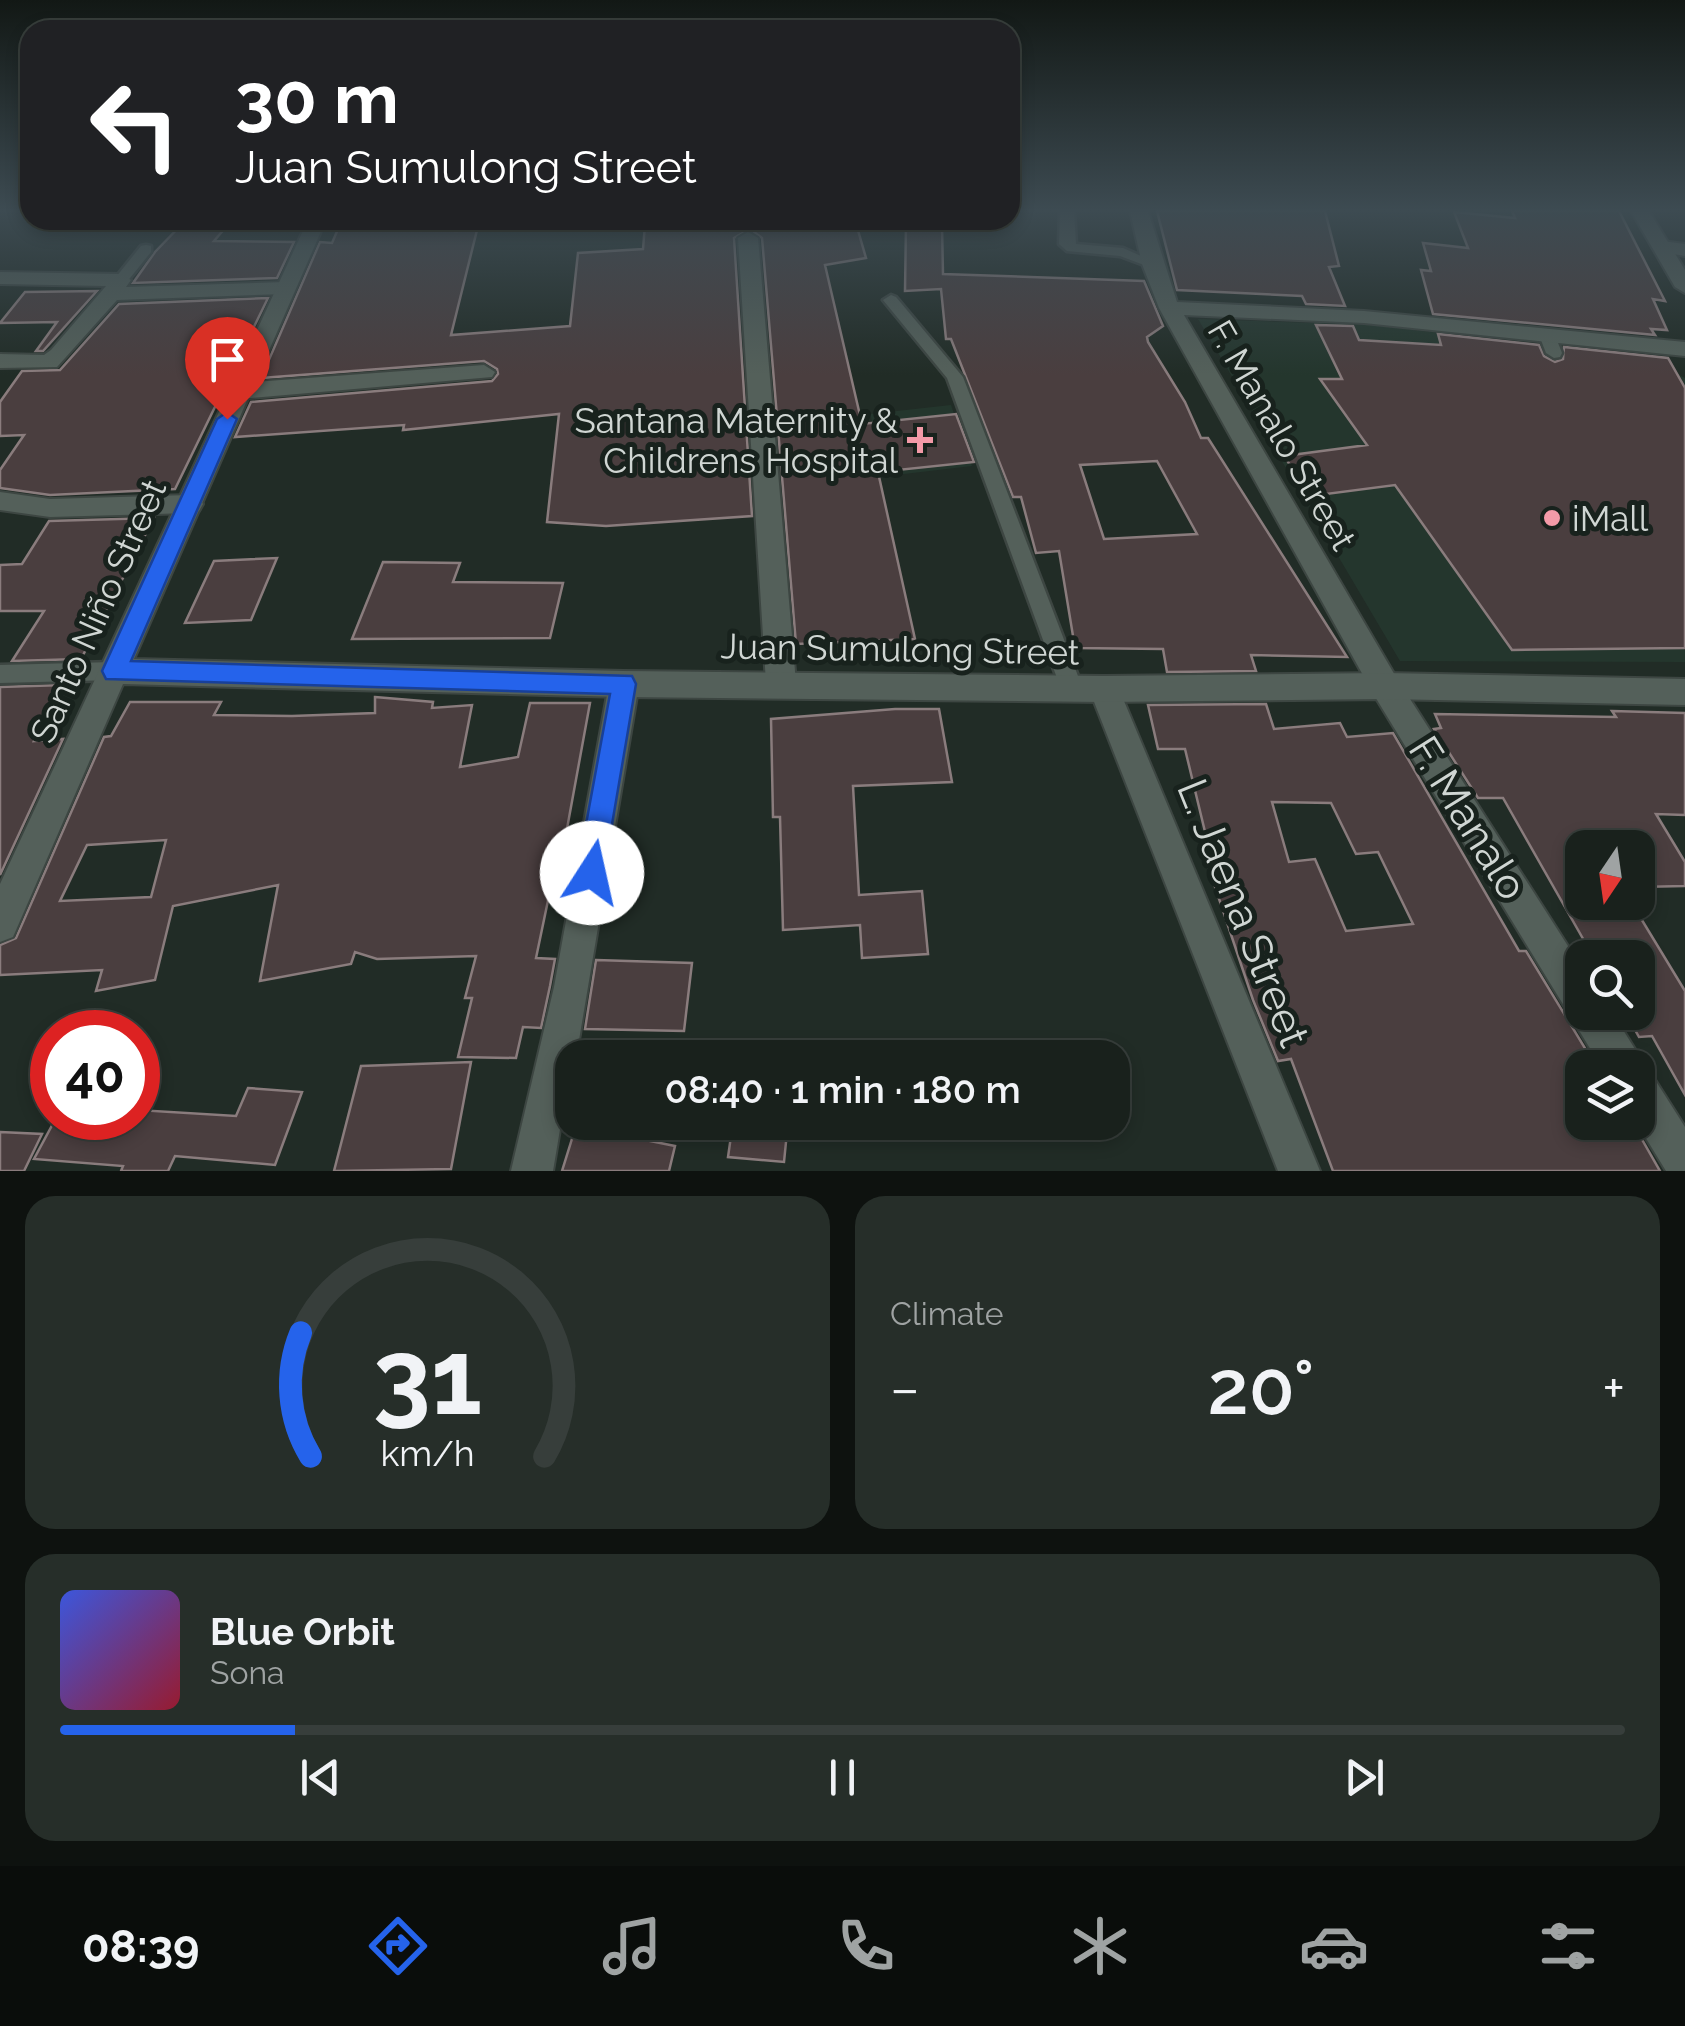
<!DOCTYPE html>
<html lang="en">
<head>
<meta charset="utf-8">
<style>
  :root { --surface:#19211c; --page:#262e29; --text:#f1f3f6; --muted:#9fa3a3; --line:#373e3b; --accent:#2563eb }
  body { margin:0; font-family:Raleway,sans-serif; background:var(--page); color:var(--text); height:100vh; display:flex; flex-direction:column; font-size:38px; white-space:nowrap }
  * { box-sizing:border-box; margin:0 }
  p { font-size:32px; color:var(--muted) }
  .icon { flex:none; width:55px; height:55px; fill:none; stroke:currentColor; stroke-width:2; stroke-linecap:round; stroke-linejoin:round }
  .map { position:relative; height:1171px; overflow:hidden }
  .side { display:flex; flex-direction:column; gap:25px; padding:25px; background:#0e120f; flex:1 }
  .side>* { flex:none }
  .top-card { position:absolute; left:20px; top:20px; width:1000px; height:210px; border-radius:30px; box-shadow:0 5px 15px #0003,0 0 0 2px var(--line); background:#202124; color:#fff; overflow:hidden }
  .needle { width:65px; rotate:193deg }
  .tools { position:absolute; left:1565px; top:830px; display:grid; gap:20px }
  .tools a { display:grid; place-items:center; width:90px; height:90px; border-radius:20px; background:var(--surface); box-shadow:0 5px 15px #0003,0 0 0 2px var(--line); font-size:50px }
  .speed { position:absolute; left:30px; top:1010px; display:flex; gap:20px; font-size:50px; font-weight:700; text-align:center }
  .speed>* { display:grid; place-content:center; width:130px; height:130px; border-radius:50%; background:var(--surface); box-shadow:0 5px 15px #0003,0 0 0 2px var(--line); line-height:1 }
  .speed .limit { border:15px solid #d22; background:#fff; color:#111 }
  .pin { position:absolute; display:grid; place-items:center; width:85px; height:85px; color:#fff; margin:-102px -42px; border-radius:50% 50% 50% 0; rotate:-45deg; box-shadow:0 0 10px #0007 }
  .pin .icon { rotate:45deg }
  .me { position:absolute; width:110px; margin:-55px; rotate:10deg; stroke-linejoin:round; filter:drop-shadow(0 0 8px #0008) }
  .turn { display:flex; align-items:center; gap:35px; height:210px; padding:0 50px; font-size:45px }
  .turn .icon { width:130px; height:130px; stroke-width:2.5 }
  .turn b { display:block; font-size:70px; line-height:85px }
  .big { font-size:75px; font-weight:600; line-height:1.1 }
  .side .tile { flex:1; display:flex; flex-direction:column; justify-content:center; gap:15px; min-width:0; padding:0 35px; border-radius:30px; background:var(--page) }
  .side .dial { align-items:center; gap:0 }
  .dial svg { height:260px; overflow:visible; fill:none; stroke:var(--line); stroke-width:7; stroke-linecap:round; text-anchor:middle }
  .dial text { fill:var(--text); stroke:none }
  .song { display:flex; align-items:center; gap:30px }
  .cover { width:120px; height:120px; border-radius:15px; background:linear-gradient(135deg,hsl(230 70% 55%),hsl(350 70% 35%)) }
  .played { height:10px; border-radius:5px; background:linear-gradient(90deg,var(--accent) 15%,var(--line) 15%) }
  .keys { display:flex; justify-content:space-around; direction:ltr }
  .heat { display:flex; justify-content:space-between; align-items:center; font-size:55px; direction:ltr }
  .side .tiles { flex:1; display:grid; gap:25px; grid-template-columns:1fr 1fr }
  .tile:last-child { grid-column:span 2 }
  .trip { position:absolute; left:555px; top:1040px; width:575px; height:100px; border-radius:30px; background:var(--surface); box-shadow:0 5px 15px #0003,0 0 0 2px var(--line); font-weight:600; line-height:100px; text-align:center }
  .menu { display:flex; height:160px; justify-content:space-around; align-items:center; background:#0a0d0b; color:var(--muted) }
  .menu .icon { width:70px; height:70px }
  .menu .on { color:var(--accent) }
  .menu b { font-size:45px; color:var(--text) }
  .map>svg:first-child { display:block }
  .built { fill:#24362d }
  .building { fill:#4a3e3f; stroke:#8a7c7d; stroke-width:2.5; fill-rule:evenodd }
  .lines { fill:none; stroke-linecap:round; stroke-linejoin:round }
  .service-casing { stroke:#3d4642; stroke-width:5 }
  .minor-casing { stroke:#3d4642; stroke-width:4 }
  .tertiary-casing { stroke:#3d4642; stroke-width:4 }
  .secondary-casing { stroke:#3d4642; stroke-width:4 }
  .service { fill:#54605a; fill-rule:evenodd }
  .minor { fill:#54605a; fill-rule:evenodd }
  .tertiary { fill:#54605a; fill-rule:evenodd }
  .secondary { fill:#54605a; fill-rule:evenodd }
  .route { fill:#2563eb; stroke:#184099; stroke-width:2.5 }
  .poi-dot { fill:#f39aa8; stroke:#18221d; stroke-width:4 }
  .labels { text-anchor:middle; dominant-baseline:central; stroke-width:10; stroke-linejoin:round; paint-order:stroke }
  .poi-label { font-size:35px; fill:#d0d6d3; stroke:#18221d; text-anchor:end }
  .street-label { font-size:35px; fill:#d0d6d3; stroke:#18221d }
  .near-street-label { font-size:42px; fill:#d0d6d3; stroke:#18221d }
</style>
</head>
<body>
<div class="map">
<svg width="1685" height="1171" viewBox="0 0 1685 1171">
  <rect width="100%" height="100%" fill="#212c26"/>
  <path class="built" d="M1198,319L1370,325L1646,357L1685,378V662L1400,661Z
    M951,405L972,466L887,476L870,414Z"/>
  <path class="building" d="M1157,211H1325L1339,266L1329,267L1345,306L1306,304L1302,296L1177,290Z
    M1512,211H1619L1665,301L1653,299L1667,330L1651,329L1655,335L1433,314L1421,270L1431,271L1423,243L1468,248L1454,212L1515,218Z
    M186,220H232L214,241L294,242L277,278L133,283L155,252Z
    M342,220L459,222L456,231L477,230L451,335L570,326L578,253L643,249L645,225H656V220H855L866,258L825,265L862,424L956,414L974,462L878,472L915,639L796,644L762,238L750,229L734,238L752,516L606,526L547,522L559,414L403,430L404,425L235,437L251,402L492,381L498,374L497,369L484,361L261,378L320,242L332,243Z
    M906,224L942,225L943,274L1144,281L1163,326L1147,337L1148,342L1185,402L1201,438H1208L1347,657L1251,655L1256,671L1167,672L1163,649L1075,648L1059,551L1036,553L1021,497H1013L951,339H946L941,289L905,291ZM1157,461L1197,534L1104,539L1080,465Z
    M97,291L43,351H36L57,322L0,323L25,292Z
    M268,298L175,489L50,495L0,488V470L24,435L0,436V402L22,371L60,370L119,304Z
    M1316,325L1353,326L1359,340L1441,345L1438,334L1539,345L1544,356L1555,362L1563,359L1564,347L1668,358L1685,388V648L1512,650L1395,485L1311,496L1284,456L1367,445L1320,379H1342Z
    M154,518L81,659L12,661L44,611H0V565L22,564L49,521Z
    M277,558L251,620L185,623L214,561Z
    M383,562L460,563L453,582L563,583L550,638L352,639Z
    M64,685L34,741L63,739L0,875V687Z
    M375,697L433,702L432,708L472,705L460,767L518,757L530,703H590L560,867H555L536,958L555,959L550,986L541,1028L523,1027L516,1058L458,1057L472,998H465L476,956L377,959L355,952L351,964L260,981L278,885L173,906L155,980L96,991L102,970L0,975V945L16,938L104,737L111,736L130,702H221L214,715L292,716L375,713ZM166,840L151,897L60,901L87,845Z
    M1266,704L1274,729L1340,723L1347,737L1393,733L1519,951H1526L1597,1068H1582V1122H1632L1660,1171H1333L1291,1059L1278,1061L1253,1000L1209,869H1214L1185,749H1158L1148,705ZM1272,802L1331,803L1356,854L1378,852L1413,924L1346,931L1315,859L1289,862Z
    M895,709H939L952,782L853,786L859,895L922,891L928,954L862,958L860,925L783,930L780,817H773L771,719Z
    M1612,711L1685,713V815L1656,814L1685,862V886L1638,887V848H1582V902H1631L1685,991V1095L1652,1036L1639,1037L1625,1012H1638V958H1594L1503,798H1478L1434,729L1441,728L1435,714L1616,717Z
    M596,960L692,963L684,1031L585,1029Z
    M471,1062L451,1169L334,1171L361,1066Z
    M248,1088L302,1092L275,1165L175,1156L168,1171H121L123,1166L34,1159L56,1118H138V1110L236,1116Z
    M733,1122H788L784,1162L728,1157Z
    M576,1126L675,1146L669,1171H562Z
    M0,1132L42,1134L24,1171H0Z"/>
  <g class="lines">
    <defs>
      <path id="service" d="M1060,211H1074L1076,244L1123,248L1159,264L1152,268L1120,256L1067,251L1059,244Z
        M146,245L151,246V252L126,283H116V277L141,246Z
        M891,295L896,297L963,377L1083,689L1080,696L1072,698L1064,696L1061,689L947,378L883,300Z
        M1547,330L1555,335L1562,353L1560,357L1554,358L1546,353L1539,335Z
        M114,662L122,665L125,671L122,677L114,680L0,683V665Z"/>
      <path id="minor" d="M1130,211H1148L1177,302L1364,311L1685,342V356L1364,323L1184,315L1396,677L1582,968V1012H1612L1638,1054L1642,1071L1652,1075L1685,1127V1171H1666L1636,1122L1638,1068H1602L1374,695L1159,308L1142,264Z
        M748,232L758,238L796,683L792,692L781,696L770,692L766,683L738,238Z
        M1662,241L1685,244V256L1655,251L1652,247Z
        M0,272L121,274L131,280L126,287L285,282L295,288L285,294L117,300L57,367L0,368V354L44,355L51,350L106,286L0,284Z
        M484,365L495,372L492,377L239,399L228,391L239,383Z
        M0,492L50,499L190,495L199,497L203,504L199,511L190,513L50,517L0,510Z
        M1104,676L1115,680L1119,689L1320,1171H1278L1089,689L1093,680Z"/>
      <path id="tertiary" d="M624,671L635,675L639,684L576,1058H572L553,1171H511L554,987L609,684L613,675Z"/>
      <path id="secondary" d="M1631,211H1649L1685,270V293L1675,287Z
        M308,220H326L134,659L624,671L1104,676L1385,673L1685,679V705L1385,699L1104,702L624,697L123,684L13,937L0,942V884Z"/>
    </defs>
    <use href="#service" class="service-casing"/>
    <use href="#minor" class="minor-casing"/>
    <use href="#tertiary" class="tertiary-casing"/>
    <use href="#secondary" class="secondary-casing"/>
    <use href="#service" class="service"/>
    <use href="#minor" class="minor"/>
    <use href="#tertiary" class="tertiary"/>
    <use href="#secondary" class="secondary"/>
  </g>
  <linearGradient id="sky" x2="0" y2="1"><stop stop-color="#121815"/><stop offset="0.56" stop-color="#3d4b52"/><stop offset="1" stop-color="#3d4b52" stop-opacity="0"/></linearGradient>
  <rect width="1685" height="375" fill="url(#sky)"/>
  <path class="route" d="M227,412L237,419L131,661L632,676L636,684L602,883L592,887L581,883L577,873L610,694L106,679L102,671L217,419Z"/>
  <g class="poi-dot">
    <path d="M915 425h10v10h10v10h-10v10h-10v-10h-10v-10h10z"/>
    <circle cx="1552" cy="518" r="10"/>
  </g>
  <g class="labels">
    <g class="poi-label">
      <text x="898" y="420">Santana Maternity &amp;<tspan x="898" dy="40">Childrens Hospital</tspan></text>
      <text x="1572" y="518" text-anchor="start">iMall</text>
    </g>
    <g class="street-label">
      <text transform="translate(1282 435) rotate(60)">F. Manalo Street</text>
      <text transform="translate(98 611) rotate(-66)">Santo Niño Street</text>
      <text transform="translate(900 649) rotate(1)">Juan Sumulong Street</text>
    </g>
    <g class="near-street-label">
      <text transform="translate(1468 818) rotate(58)">F. Manalo</text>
      <text transform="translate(1243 913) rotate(68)">L. Jaena Street</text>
    </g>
  </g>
</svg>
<div class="tools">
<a><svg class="needle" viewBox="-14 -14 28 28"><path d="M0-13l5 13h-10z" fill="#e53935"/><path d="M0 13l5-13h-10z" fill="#9fa3a3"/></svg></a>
<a><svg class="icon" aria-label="search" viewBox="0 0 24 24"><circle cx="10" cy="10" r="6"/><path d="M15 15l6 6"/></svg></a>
<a><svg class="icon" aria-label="layers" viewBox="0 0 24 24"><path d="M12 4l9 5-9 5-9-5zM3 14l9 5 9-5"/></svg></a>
</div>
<div class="speed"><div class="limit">40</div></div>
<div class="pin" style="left:227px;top:419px;background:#d93025"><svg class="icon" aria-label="arrive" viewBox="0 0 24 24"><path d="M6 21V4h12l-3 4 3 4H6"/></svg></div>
<svg class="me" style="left:592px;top:873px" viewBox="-20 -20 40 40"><circle r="19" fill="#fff"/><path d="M0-13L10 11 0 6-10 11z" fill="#2563eb"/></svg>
<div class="trip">08:40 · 1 min · 180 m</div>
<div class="top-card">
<div class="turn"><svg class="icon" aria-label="left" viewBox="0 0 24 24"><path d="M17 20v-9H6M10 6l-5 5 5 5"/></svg><div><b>30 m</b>Juan Sumulong Street</div></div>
</div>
</div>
<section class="side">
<div class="tiles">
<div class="tile dial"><svg viewBox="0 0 100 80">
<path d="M14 69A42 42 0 1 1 86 69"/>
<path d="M14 69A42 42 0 0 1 11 31" stroke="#2563eb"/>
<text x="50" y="56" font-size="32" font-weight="700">31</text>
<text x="50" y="72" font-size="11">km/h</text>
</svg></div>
<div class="tile"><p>Climate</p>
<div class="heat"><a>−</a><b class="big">20°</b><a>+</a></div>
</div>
<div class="tile">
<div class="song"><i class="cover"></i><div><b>Blue Orbit</b><p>Sona</p></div></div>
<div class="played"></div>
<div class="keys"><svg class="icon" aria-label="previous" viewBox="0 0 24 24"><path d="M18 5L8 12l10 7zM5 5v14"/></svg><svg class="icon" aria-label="pause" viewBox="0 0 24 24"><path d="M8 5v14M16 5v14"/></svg><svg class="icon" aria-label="next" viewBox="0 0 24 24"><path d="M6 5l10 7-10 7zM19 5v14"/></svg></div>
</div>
</div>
</section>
<nav class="menu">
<b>08:39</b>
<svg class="icon on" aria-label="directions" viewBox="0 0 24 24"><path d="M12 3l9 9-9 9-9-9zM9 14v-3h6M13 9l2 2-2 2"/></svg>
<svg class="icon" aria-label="music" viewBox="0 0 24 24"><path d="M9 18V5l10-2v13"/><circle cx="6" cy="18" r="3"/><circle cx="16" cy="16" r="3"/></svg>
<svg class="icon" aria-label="phone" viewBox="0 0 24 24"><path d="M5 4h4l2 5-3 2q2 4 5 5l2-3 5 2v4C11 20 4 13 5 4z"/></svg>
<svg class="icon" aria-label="climate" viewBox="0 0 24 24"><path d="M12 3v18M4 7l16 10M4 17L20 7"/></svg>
<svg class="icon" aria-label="car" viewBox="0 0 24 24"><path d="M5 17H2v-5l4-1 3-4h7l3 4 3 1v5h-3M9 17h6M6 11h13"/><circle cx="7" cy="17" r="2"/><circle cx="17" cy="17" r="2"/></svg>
<svg class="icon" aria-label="filters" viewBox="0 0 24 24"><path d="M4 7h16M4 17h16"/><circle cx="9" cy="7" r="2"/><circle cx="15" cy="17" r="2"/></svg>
</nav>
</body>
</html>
